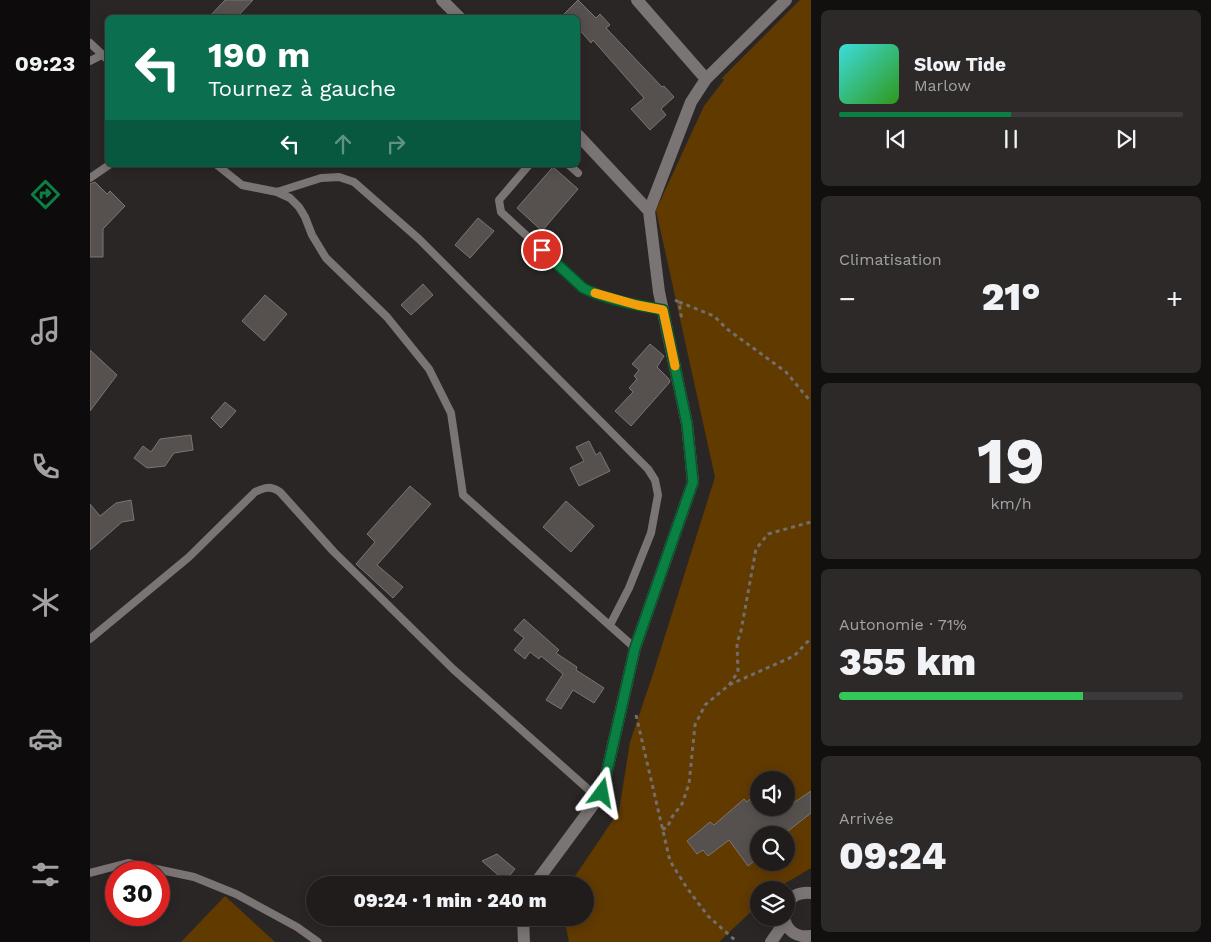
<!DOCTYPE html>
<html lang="fr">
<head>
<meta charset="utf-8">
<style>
  :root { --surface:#201c1c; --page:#2d2929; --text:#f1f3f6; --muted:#a2a1a3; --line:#3d3a3b; --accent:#0b8043 }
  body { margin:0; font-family:"Work Sans",sans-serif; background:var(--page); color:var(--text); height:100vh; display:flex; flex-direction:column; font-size:19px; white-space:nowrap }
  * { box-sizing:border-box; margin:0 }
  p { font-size:16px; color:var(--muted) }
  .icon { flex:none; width:28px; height:28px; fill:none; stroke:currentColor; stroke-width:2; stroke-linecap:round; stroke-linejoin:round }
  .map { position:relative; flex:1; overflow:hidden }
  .drawer { display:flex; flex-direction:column; gap:10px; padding:10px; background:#120f0f; width:400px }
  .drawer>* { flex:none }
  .hud { position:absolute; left:15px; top:15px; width:475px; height:152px; border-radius:8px; box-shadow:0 2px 12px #0003,0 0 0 1px var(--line); background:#0b6e4f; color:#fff; overflow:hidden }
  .tools { position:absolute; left:660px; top:771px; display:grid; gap:10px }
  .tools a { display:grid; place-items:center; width:45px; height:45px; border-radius:50%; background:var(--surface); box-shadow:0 2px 12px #0003,0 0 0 1px var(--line); font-size:25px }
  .speed { position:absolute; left:15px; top:861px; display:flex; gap:10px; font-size:25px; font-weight:700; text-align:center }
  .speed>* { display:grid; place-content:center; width:65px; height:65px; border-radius:50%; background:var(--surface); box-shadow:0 2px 12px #0003,0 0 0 1px var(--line); line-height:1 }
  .speed .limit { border:8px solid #d22; background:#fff; color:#111 }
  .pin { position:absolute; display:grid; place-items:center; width:42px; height:42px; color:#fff; margin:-21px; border:2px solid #fff; border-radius:50%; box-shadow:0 1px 5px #0007 }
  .me { position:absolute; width:55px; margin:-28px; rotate:13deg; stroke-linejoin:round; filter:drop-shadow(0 0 4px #0008) }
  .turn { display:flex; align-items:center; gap:18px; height:105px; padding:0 20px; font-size:22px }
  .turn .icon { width:65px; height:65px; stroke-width:2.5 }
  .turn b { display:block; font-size:35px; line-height:42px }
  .lanes { display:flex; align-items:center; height:48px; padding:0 20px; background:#0003; justify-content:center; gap:25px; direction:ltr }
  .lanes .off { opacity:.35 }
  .big { font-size:38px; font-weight:800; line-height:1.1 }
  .drawer .widget { flex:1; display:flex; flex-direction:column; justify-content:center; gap:8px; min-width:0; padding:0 18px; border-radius:8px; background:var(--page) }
  .drawer .dial { align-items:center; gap:0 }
  .dial b { font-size:65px; line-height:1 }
  .song { display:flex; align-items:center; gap:15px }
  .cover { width:60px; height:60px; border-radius:8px; background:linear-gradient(135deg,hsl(180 70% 55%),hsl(110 70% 35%)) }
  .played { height:5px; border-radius:2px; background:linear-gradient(90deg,var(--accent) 50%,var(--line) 50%) }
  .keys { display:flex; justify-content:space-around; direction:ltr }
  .heat { display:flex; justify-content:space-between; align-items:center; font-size:28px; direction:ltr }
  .charge { height:8px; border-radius:4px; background:linear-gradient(90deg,#34c759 71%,var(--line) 0) }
  .trip { position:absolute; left:216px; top:876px; width:288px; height:50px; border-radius:25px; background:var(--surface); box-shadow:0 2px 12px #0003,0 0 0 1px var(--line); font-weight:800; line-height:50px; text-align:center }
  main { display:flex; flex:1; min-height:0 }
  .menu { display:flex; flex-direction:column; width:90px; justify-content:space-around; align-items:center; background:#0d0b0b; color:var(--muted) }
  .menu .icon { width:35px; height:35px }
  .menu .selected { color:var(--accent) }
  .menu b { font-size:22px; color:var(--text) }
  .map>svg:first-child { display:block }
  .green { fill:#613a00; fill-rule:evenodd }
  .building { fill:#56514f; stroke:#7a7572 }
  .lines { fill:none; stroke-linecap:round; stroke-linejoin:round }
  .path { stroke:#726e6e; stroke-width:3; stroke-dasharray:4 4; stroke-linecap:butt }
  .service { stroke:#7a7474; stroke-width:8 }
  .minor { stroke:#7a7474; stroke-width:12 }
  .route-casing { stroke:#07532c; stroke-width:12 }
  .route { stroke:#0b8043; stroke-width:9 }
  .slow { stroke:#f59e0b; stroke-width:9 }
</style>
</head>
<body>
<main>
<nav class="menu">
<b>09:23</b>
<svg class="icon selected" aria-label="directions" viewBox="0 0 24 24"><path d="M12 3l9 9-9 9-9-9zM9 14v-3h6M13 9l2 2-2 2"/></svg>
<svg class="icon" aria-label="music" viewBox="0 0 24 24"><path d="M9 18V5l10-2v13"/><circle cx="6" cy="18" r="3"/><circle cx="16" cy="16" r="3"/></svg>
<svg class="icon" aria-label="phone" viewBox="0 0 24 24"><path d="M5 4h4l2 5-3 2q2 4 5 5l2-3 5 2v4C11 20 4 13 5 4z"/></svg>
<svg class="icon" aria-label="climate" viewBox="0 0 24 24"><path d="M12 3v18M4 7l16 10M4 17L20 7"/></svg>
<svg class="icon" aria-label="car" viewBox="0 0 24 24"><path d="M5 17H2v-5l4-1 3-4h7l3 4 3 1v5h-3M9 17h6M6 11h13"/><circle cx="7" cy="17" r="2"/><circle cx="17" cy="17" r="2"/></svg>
<svg class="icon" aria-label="filters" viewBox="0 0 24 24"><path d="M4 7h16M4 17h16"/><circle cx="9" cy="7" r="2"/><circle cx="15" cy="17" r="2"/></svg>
</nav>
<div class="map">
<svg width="721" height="942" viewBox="0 0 721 942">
  <rect width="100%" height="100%" fill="#2b2626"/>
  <path class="green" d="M710,0H721V868L684,890H669V904L629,942H479L474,918H495V885H479L529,811L540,742L563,674L625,477L566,210L614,106L634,80L632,78ZM669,780H696V808H669ZM669,835H696V862H669Z
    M135,896L185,942H91Z"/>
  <path class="building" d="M135,0H163L146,18H118Z
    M488,0L506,18L510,14L520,25L516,28L572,87L574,86L584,97L571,109L576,115L560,130L541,109L554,98L503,40L501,43L488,28V18H470Z
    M463,167L488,189L452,231L427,208Z
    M5,182L17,194L20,191L35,206L13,229V257H0V184Z
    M388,218L404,231L380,258L365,245Z
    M333,284L343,295L321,315L311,305Z
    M175,295L197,314L174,341L152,321Z
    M560,344L574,356L567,367L579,379L580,382L541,426L525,411L543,392L539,388L547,379L544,376L549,370L542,364Z
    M0,350L27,375L0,411Z
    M135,402L146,411L131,428L121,418Z
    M101,435L103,450L84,453L75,466L57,468L44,458L53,446L61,452L70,439Z
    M499,441L506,455L510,452L520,471L489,486L480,468L494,461L486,447Z
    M320,486L341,504L287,565L313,587L303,598L266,564L285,542L277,534Z
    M41,500L44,520L32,522L0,550V504L10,516L26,503Z
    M476,501L504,526L481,552L453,527Z
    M434,619L469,650L466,653L487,667L486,670L514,688L504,703L483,690L471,709L456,700L473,674L451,656L449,659L440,652L435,659L424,650L434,638L424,630Z
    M721,791V813L693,835H669V857L658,866L639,840L618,856L613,850L607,854L597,841L620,822L624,825L654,799L657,802L660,799L667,808H696Z
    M407,854L425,869L415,881L392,861Z"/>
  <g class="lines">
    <path class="path" d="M585,300L589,302L592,321
      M589,302L624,316L637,329L696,372L721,402
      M639,685L648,672L647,643L651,631L666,549L678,534L721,522
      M546,715L580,861L597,888L618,916L647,942
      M572,829L577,828L582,817L592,804L599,784L605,725L615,705L639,685L704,656L721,638"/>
    <path class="service" d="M0,43L18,60
      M0,61L12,55
      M127,165L152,185L187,192L231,178L249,177L264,182L329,239L558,469L565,480L568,495L561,533L539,588L520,625
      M439,165L409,200L411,212L493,288C517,300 547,305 573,310
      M479,165L488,173
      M0,178L19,165
      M187,192L200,198L209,207L215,217L222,235L236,258L297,317L339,369L361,413L373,495L545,648
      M0,639L99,557L165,492C175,487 181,486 190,492L243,551L363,669L508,798
      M0,873L38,863L104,877L146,894L207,927L228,942"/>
    <path class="minor" d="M352,0L370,18
      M547,0L616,79
      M488,135L559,211
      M444,885L512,793L545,648L603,482L597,424L569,292L559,211L601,102L616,79L696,0
      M696,905C702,895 710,892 721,893
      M433,918L434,942
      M694,918C697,931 707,938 721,936
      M681,942L695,922"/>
  </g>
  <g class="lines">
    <defs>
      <path id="route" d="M452,250L493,288C517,300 547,305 573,310L597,424L603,482L545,648L512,793"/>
    </defs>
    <use href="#route" class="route-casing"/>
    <use href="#route" class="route"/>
    <path class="slow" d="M505,293L547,305L573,310L585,366"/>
  </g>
</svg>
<div class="tools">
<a><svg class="icon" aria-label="sound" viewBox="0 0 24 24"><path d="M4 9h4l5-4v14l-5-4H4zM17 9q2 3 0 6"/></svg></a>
<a><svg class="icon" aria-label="search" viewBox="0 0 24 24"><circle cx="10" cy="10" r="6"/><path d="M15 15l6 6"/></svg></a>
<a><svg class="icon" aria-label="layers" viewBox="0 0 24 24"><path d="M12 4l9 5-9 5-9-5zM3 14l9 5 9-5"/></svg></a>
</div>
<div class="speed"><div class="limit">30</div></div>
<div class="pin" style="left:452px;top:250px;background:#d93025"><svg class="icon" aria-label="arrive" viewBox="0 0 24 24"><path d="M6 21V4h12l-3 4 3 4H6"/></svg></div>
<svg class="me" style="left:512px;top:793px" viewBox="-20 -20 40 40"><path d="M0-17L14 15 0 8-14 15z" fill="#0b8043" stroke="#fff" stroke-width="4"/></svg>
<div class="trip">09:24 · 1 min · 240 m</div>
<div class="hud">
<div class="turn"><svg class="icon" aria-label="left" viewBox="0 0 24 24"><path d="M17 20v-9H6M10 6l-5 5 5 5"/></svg><div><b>190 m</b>Tournez à gauche</div></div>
<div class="lanes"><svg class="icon" aria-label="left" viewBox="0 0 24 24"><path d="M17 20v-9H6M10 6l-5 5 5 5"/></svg><svg class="icon off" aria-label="ahead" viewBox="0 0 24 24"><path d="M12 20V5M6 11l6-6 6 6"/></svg><svg class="icon off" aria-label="right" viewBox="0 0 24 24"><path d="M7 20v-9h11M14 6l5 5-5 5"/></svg></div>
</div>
</div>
<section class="drawer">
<div class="widget">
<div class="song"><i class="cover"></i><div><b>Slow Tide</b><p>Marlow</p></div></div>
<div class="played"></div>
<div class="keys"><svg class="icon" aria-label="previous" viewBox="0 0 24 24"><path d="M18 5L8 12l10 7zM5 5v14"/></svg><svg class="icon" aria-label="pause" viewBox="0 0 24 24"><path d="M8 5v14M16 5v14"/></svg><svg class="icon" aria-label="next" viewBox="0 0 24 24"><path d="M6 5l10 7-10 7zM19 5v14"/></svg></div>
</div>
<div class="widget"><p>Climatisation</p>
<div class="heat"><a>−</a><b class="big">21°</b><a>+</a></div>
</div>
<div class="widget dial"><b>19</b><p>km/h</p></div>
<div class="widget"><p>Autonomie · 71%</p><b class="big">355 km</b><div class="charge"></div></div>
<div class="widget"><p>Arrivée</p><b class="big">09:24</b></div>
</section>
</main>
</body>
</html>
